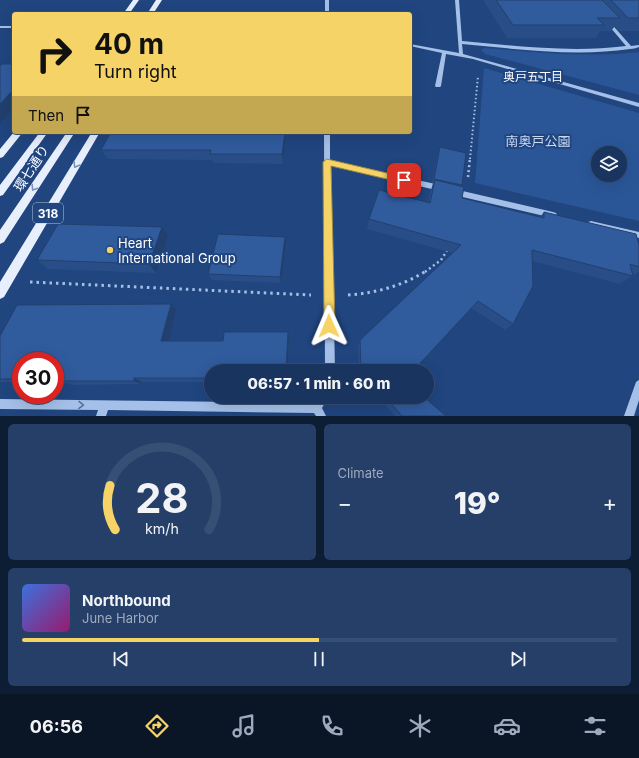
<!DOCTYPE html>
<html lang="en">
<head>
<meta charset="utf-8">
<style>
  :root { --surface:#18345f; --page:#253f68; --text:#f1f3f6; --muted:#9faabd; --line:#364f74; --accent:#f5d366 }
  body { margin:0; font-family:Inter,"Noto Sans JP",sans-serif; background:var(--page); color:var(--text); height:100vh; display:flex; flex-direction:column; font-size:15px; white-space:nowrap }
  * { box-sizing:border-box; margin:0 }
  p { font-size:13px; color:var(--muted) }
  .icon { flex:none; width:22px; height:22px; fill:none; stroke:currentColor; stroke-width:2; stroke-linecap:round; stroke-linejoin:round }
  .map { position:relative; height:416px; overflow:hidden }
  .side { display:flex; flex-direction:column; gap:8px; padding:8px; background:#0d1d34; flex:1 }
  .side>* { flex:none }
  .top-card { position:absolute; left:12px; top:12px; width:400px; height:122px; border-radius:4px; box-shadow:0 4px 16px #0002,0 0 0 1px var(--line); background:#f5d366; color:#111; overflow:hidden }
  .tools { position:absolute; left:591px; top:146px; display:grid; gap:8px }
  .tools a { display:grid; place-items:center; width:36px; height:36px; border-radius:50%; background:var(--surface); box-shadow:0 4px 16px #0002,0 0 0 1px var(--line); font-size:20px }
  .speed { position:absolute; left:12px; top:352px; display:flex; gap:8px; font-size:20px; font-weight:700; text-align:center }
  .speed>* { display:grid; place-content:center; width:52px; height:52px; border-radius:50%; background:var(--surface); box-shadow:0 4px 16px #0002,0 0 0 1px var(--line); line-height:1 }
  .speed .limit { border:6px solid #d22; background:#fff; color:#111 }
  .pin { position:absolute; display:grid; place-items:center; width:34px; height:34px; color:#fff; margin:-17px; border-radius:8px; box-shadow:0 2px 6px #0006 }
  .me { position:absolute; width:44px; margin:-22px; rotate:359deg; stroke-linejoin:round; filter:drop-shadow(0 0 3px #0008) }
  .turn { display:flex; align-items:center; gap:14px; height:84px; padding:0 16px; font-size:18px }
  .turn .icon { width:52px; height:52px; stroke-width:2.5 }
  .turn b { display:block; font-size:28px; line-height:34px }
  .then { display:flex; align-items:center; height:38px; padding:0 16px; background:#0003; gap:8px; font-size:15px }
  .big { font-size:30px; font-weight:800; line-height:1.1 }
  .side .tile { flex:1; display:flex; flex-direction:column; justify-content:center; gap:6px; min-width:0; padding:0 14px; border-radius:6px; background:var(--page) }
  .side .dial { align-items:center; gap:0 }
  .dial svg { height:104px; overflow:visible; fill:none; stroke:var(--line); stroke-width:7; stroke-linecap:round; text-anchor:middle }
  .dial text { fill:var(--text); stroke:none }
  .song { display:flex; align-items:center; gap:12px }
  .cover { width:48px; height:48px; border-radius:6px; background:linear-gradient(135deg,hsl(220 70% 55%),hsl(320 70% 35%)) }
  .played { height:4px; border-radius:2px; background:linear-gradient(90deg,var(--accent) 50%,var(--line) 50%) }
  .keys { display:flex; justify-content:space-around; direction:ltr }
  .heat { display:flex; justify-content:space-between; align-items:center; font-size:22px; direction:ltr }
  .side .tiles { flex:1; display:grid; gap:8px; grid-template-columns:1fr 1fr }
  .tile:last-child { grid-column:span 2 }
  .trip { position:absolute; left:204px; top:364px; width:230px; height:40px; border-radius:20px; background:var(--surface); box-shadow:0 4px 16px #0002,0 0 0 1px var(--line); font-weight:800; line-height:40px; text-align:center }
  .tab-bar { display:flex; height:64px; justify-content:space-around; align-items:center; background:#0a1526; color:var(--muted) }
  .tab-bar .icon { width:28px; height:28px }
  .tab-bar .selected { color:var(--accent) }
  .tab-bar b { font-size:18px; color:var(--text) }
  .map>svg:first-child { display:block }
  .green { fill:#2a5698; fill-rule:evenodd }
  .lines { fill:none; stroke-linecap:round; stroke-linejoin:round }
  .path-far2 { stroke:#a5c0e8; stroke-width:2; stroke-dasharray:1.5 2.5; stroke-linecap:butt }
  .path-far1 { stroke:#a5c0e8; stroke-width:2.5; stroke-dasharray:2 3; stroke-linecap:butt }
  .path { stroke:#a5c0e8; stroke-width:3; stroke-dasharray:2.5 4; stroke-linecap:butt }
  .minor { fill:#a5c0e8; fill-rule:evenodd }
  .major { fill:#e7effd; fill-rule:evenodd }
  .wall { fill:#294e87 }
  .shaded-wall { fill:#22406e }
  .building { fill:#305b9d; stroke:#22406e }
  .oneway { stroke:#7a92b8 }
  .oneway2 { stroke:#4f70a4 }
  .route { fill:#f5d366; stroke:#9f8942 }
  .poi-dot { fill:#f5d366; stroke:#20457f; stroke-width:1.5 }
  .labels { text-anchor:middle; dominant-baseline:central; stroke-width:4; stroke-linejoin:round; paint-order:stroke }
  .far-neighbourhood-label { font-size:12px; fill:#fff; stroke:#20457f }
  .shield { fill:#20457f; stroke:#bcc7d9; stroke-width:1 }
  .shield-label { font-size:12px; font-weight:bold; fill:#fff }
  .park-label { font-size:13px; fill:#c9dbf6; stroke:#20457f }
  .street-label { font-size:13px; fill:#fff; stroke:#20457f }
  .poi-label { font-size:13px; fill:#fff; stroke:#20457f; text-anchor:start }
</style>
</head>
<body>
<div class="map">
<svg width="639" height="416" viewBox="0 0 639 416">
  <rect width="100%" height="100%" fill="#20457f"/>
  <path class="green" d="M484,48C535,52 587,58 639,52V95L485,54L481,50Z
    M484,68L639,113V221L475,183ZM598,153H620V175H598Z"/>
  <g class="lines">
    <path class="path-far2" d="M470,159L478,76"/>
    <path class="path-far1" d="M468,177L470,158
      M425,272L441,260L448,249"/>
    <path class="path" d="M30,282L311,295
      M348,295C376,293 402,286 426,271"/>
    <path class="minor" d="M325,0H329V14H325Z
      M455,0H459L462,41C516,46 572,53 626,46L605,21L608,20L631,46L639,45V47C636,48 633,49 630,49C575,57 518,49 462,44L463,54L639,103V107L473,59L446,54L441,86L440,87H436L435,86L442,53L410,46V44L459,53Z
      M0,26H14V28H0Z
      M324,132H330V161L440,185L443,188L440,191L331,165L335,371H325Z
      M454,189L553,212L556,213L557,215L556,217L553,218L454,195L451,192Z
      M591,221L639,232V238L588,226L587,224L588,222Z
      M639,380V400L634,416H624L636,382Z
      M318,397H328L322,408L326,416H316L314,413L108,410L106,416H96L98,410L0,409V399L314,403Z"/>
    <path class="major" d="M133,0H139L129,14H123Z
      M156,0H162L153,14H147Z
      M14,132H23L3,157L0,158V149Z
      M40,132H48L3,195L0,196V185Z
      M67,132H75L4,242L0,244V230Z
      M92,132H100L4,297L0,299V282Z"/>
  </g>
  <path class="wall" d="M483,0H639V31H619L615,26L611,31H600L596,38H507Z
    M111,132H286L283,164L213,163L212,160L108,159L101,150Z
    M440,147L462,185L461,186L462,198L540,217L544,212L639,245V272L620,284L532,261L513,324L505,330L471,308L413,371H359L358,346L360,340L453,253L367,229L369,219L428,202L431,190L433,183H432L438,152Z
    M168,236L156,273L48,269L37,260Z
    M286,244L281,283L212,280L208,274Z
    M176,310L169,341H223L288,332L289,338L287,371H211V382H142L141,384L72,385L67,383H55V361H21V382H0V336Z
    M378,397H424L446,416H395Z"/>
  <path class="shaded-wall" d="M14,89V107L0,124V104Z
    M285,132H286L283,164L282,154Z
    M162,227L168,236L156,273L149,264Z
    M285,237L286,244L281,283L280,277Z
    M171,304L176,310L168,346L161,341Z
    M288,332L289,338L287,371H286Z
    M134,378L142,382L141,384L134,381Z"/>
  <path class="building" d="M496,0H602L620,18H597L604,25H513Z
    M611,0H639V18H628Z
    M2,64H14V89L0,104V66Z
    M111,132H285L282,154H210L211,150H101Z
    M440,147L466,153L462,185L434,179Z
    M435,180L464,187L462,198L544,218V212L636,234L639,245V267L630,264L633,276L532,250L533,286L513,324L478,301L413,371H361V370L360,340L461,245L369,219L379,190L430,203Z
    M58,224L162,227L149,264L37,260Z
    M218,234L285,237L280,277L208,274Z
    M171,304L161,341H223L224,332H288L286,371H211V378H134V381H62L63,379H55V361H21V379H0V336L17,305Z
    M385,397H424L446,416H402Z"/>
  <defs><path id="oneway-chevron" d="M-2-3.5L2.5 0L-2 3.5" fill="none" stroke-width="1.6" stroke-linecap="round" stroke-linejoin="round"/></defs>
  <g class="oneway">
    <use href="#oneway-chevron" transform="translate(76 165) rotate(121)"/>
    <use href="#oneway-chevron" transform="translate(34 188) rotate(123)"/>
  </g>
  <use class="oneway2" href="#oneway-chevron" transform="translate(81 405) rotate(1)"/>
  <path class="route" d="M327,159L404,177L408,180L404,183L331,166L335,326L333,330L329,331L325,330L324,326L323,162Z"/>
  <circle class="poi-dot" cx="110" cy="250" r="4"/>
  <g class="labels">
    <g class="far-neighbourhood-label">
      <text x="533" y="76">奥戸五丁目</text>
    </g>
    <rect class="shield" x="33" y="203" width="30" height="20" rx="3"/>
    <g class="shield-label">
      <text x="48" y="213">318</text>
    </g>
    <g class="park-label">
      <text x="538" y="141">南奥戸公園</text>
    </g>
    <g class="street-label">
      <text transform="translate(31 168) rotate(-57)">環七通り</text>
    </g>
    <g class="poi-label">
      <text x="118" y="243">Heart<tspan x="118" dy="15">International Group</tspan></text>
    </g>
  </g>
</svg>
<div class="tools">
<a><svg class="icon" aria-label="layers" viewBox="0 0 24 24"><path d="M12 4l9 5-9 5-9-5zM3 14l9 5 9-5"/></svg></a>
</div>
<div class="speed"><div class="limit">30</div></div>
<div class="pin" style="left:404px;top:180px;background:#d93025"><svg class="icon" aria-label="arrive" viewBox="0 0 24 24"><path d="M6 21V4h12l-3 4 3 4H6"/></svg></div>
<svg class="me" style="left:329px;top:326px" viewBox="-20 -20 40 40"><path d="M0-17L14 15 0 8-14 15z" fill="#f5d366" stroke="#fff" stroke-width="4"/></svg>
<div class="trip">06:57 · 1 min · 60 m</div>
<div class="top-card">
<div class="turn"><svg class="icon" aria-label="right" viewBox="0 0 24 24"><path d="M7 20v-9h11M14 6l5 5-5 5"/></svg><div><b>40 m</b>Turn right</div></div>
<div class="then">Then<svg class="icon" aria-label="arrive" viewBox="0 0 24 24"><path d="M6 21V4h12l-3 4 3 4H6"/></svg></div>
</div>
</div>
<section class="side">
<div class="tiles">
<div class="tile dial"><svg viewBox="0 0 100 80">
<path d="M14 69A42 42 0 1 1 86 69"/>
<path d="M14 69A42 42 0 0 1 10 35" stroke="#f5d366"/>
<text x="50" y="56" font-size="32" font-weight="700">28</text>
<text x="50" y="72" font-size="11">km/h</text>
</svg></div>
<div class="tile"><p>Climate</p>
<div class="heat"><a>−</a><b class="big">19°</b><a>+</a></div>
</div>
<div class="tile">
<div class="song"><i class="cover"></i><div><b>Northbound</b><p>June Harbor</p></div></div>
<div class="played"></div>
<div class="keys"><svg class="icon" aria-label="previous" viewBox="0 0 24 24"><path d="M18 5L8 12l10 7zM5 5v14"/></svg><svg class="icon" aria-label="pause" viewBox="0 0 24 24"><path d="M8 5v14M16 5v14"/></svg><svg class="icon" aria-label="next" viewBox="0 0 24 24"><path d="M6 5l10 7-10 7zM19 5v14"/></svg></div>
</div>
</div>
</section>
<nav class="tab-bar">
<b>06:56</b>
<svg class="icon selected" aria-label="directions" viewBox="0 0 24 24"><path d="M12 3l9 9-9 9-9-9zM9 14v-3h6M13 9l2 2-2 2"/></svg>
<svg class="icon" aria-label="music" viewBox="0 0 24 24"><path d="M9 18V5l10-2v13"/><circle cx="6" cy="18" r="3"/><circle cx="16" cy="16" r="3"/></svg>
<svg class="icon" aria-label="phone" viewBox="0 0 24 24"><path d="M5 4h4l2 5-3 2q2 4 5 5l2-3 5 2v4C11 20 4 13 5 4z"/></svg>
<svg class="icon" aria-label="climate" viewBox="0 0 24 24"><path d="M12 3v18M4 7l16 10M4 17L20 7"/></svg>
<svg class="icon" aria-label="car" viewBox="0 0 24 24"><path d="M5 17H2v-5l4-1 3-4h7l3 4 3 1v5h-3M9 17h6M6 11h13"/><circle cx="7" cy="17" r="2"/><circle cx="17" cy="17" r="2"/></svg>
<svg class="icon" aria-label="filters" viewBox="0 0 24 24"><path d="M4 7h16M4 17h16"/><circle cx="9" cy="7" r="2"/><circle cx="15" cy="17" r="2"/></svg>
</nav>
</body>
</html>
